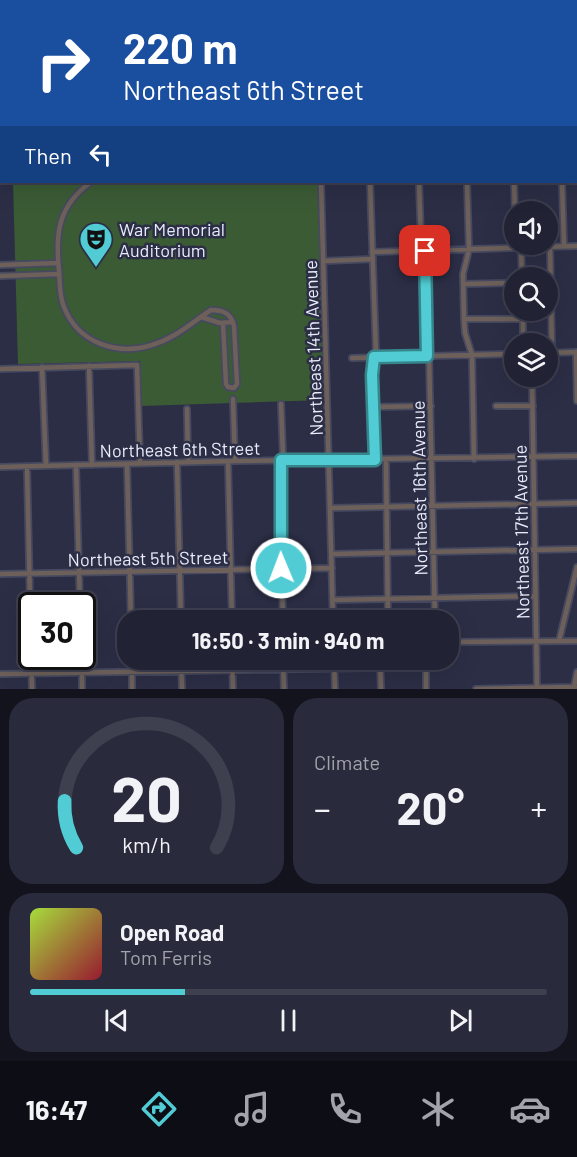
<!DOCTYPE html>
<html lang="en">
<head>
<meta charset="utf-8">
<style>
  :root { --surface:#212234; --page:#292a3c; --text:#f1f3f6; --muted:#a2a4ac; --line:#3e3f4f; --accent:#51ccd4 }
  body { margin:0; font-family:Barlow,sans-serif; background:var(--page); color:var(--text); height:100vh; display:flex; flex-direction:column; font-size:22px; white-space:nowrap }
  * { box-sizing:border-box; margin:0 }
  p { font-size:20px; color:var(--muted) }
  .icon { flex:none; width:33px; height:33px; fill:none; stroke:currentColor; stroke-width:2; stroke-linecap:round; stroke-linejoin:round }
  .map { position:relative; height:689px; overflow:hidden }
  .sheet { display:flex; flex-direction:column; gap:9px; padding:9px; background:#12131d; flex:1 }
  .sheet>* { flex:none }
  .hud { position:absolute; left:0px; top:0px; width:578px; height:183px; box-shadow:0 6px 24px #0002,0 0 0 2px var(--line); background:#1a4fa0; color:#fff; overflow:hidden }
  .buttons { position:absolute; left:504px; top:201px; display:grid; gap:12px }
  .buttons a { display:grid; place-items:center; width:54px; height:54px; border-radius:50%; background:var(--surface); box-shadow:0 6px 24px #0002,0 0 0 2px var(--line); font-size:30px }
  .speed { position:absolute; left:18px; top:592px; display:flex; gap:12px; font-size:30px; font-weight:700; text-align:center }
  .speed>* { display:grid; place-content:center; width:78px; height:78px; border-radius:50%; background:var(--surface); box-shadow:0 6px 24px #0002,0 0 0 2px var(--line); line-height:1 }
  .speed .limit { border:3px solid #111; border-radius:9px; background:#fff; color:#111 }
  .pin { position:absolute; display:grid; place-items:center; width:51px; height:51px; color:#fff; margin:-26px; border-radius:12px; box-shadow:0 3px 9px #0006 }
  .me { position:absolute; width:66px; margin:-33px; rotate:359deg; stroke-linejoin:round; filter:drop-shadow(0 0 4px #0008) }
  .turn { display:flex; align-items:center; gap:21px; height:126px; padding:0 24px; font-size:27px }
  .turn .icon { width:78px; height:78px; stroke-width:2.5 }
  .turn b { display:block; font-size:42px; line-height:51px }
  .then { display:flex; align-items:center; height:57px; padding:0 24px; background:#0003; gap:12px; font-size:22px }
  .big { font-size:45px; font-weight:700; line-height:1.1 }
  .sheet .card { flex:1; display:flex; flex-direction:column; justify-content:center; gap:9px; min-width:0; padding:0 21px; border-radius:24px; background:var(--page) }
  .sheet .dial { align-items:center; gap:0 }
  .dial svg { height:156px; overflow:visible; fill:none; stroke:var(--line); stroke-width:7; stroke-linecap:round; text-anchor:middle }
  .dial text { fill:var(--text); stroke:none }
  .song { display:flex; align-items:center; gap:18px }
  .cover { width:72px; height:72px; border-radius:9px; background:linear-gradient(135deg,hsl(80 70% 55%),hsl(350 70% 35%)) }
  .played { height:6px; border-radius:3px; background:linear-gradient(90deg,var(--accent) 30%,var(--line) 30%) }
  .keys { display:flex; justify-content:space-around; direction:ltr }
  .heat { display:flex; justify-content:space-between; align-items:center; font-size:33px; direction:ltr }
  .sheet .tiles { flex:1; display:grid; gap:9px; grid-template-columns:1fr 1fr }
  .card:last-child { grid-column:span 2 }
  .trip { position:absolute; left:117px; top:610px; width:342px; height:60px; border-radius:24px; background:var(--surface); box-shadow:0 6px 24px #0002,0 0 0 2px var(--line); font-weight:700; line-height:60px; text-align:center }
  .tabs { display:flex; height:96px; justify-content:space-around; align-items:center; background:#0d0e15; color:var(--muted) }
  .tabs .icon { width:42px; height:42px }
  .tabs .on { color:var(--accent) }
  .tabs b { font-size:27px; color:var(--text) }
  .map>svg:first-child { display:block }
  .green { fill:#3b5b35 }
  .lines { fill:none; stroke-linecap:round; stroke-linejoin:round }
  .minor-casing { stroke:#46495f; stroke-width:8 }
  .major-casing { stroke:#46495f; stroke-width:9 }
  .minor { stroke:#6d605a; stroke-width:4.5 }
  .major { stroke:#a88f82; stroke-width:6 }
  .route-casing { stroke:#35858a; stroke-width:15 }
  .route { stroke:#51ccd4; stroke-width:10 }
  .labels { text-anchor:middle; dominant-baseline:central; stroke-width:5; stroke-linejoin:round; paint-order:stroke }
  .poi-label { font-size:18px; fill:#e9ecfb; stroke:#2c2e46; text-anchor:start }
  .street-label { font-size:18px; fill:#e9ecfb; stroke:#2c2e46 }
</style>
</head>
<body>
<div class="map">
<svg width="577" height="689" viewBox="0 0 577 689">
  <rect width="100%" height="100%" fill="#2c2e46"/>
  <path class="green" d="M13,182H319L326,400L141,406L140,361L18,364Z"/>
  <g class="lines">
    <defs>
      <path id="minor" d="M31,0V2
        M78,0V2
        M126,0V2
        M173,0V2
        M221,0V2
        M268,0V2
        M316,0V2
        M365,0V2
        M414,0V2
        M461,0V2
        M509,0V2
        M557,0V2
        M576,155H577
        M91,182C58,206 55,233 59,271C60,283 59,295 64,307C78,343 117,356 152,345C176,338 191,323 211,310C223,310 231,313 234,326L237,384L234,388L228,387L226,384L223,323
        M321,182L333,621
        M370,182L376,353L372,375L375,460
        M419,182L421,240L425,251L427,356
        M467,182L469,250L463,274L464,319L465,333L472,355L474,459
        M514,182L515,212
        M562,182L564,246
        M550,247L552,353
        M521,248L522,278
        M372,252L577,246
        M324,261L373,259
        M0,265L58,263
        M0,276L59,274
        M464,284L514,283
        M523,310V344
        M201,317L220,323L233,322
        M464,319H523
        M576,352L577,401
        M548,353L577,352
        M429,355L435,621
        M352,358L514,354
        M89,366L92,465
        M42,367L46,466
        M0,369L137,365L140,463
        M532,376L537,688
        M233,399L235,461
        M281,404L283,456L279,465L283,621
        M496,406H533
        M372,407L431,406
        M187,409L188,462
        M386,460L388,621
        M228,461L232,621
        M177,462L181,621
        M127,464L131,621
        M76,465L80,606
        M0,467L235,461L577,456
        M27,467L32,689
        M332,508L577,503
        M332,554L577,549
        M0,574L332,568
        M333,600L535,596
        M559,641L577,567
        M448,642L577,641
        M82,657V689
        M132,660V689
        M181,660L182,689
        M232,660L233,689
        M283,660L284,689
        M334,660L335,689
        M380,660L381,689
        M426,660V689
        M0,674L426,667
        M574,687L577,672
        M476,689L575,687"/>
      <path id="major" d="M576,50H577
        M576,58H577
        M0,71H2
        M0,78H2"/>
    </defs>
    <use href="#minor" class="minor-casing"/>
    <use href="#major" class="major-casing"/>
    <use href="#minor" class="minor"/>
    <use href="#major" class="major"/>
  </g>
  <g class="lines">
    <defs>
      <path id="route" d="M281,568V460H375L372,375L374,357L427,356L425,251"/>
    </defs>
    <use href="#route" class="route-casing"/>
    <use href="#route" class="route"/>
  </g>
  <defs>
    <symbol id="theatre-pin" viewBox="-11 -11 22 30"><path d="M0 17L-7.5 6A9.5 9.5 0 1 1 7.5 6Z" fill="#51ccd4" stroke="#2c2e46"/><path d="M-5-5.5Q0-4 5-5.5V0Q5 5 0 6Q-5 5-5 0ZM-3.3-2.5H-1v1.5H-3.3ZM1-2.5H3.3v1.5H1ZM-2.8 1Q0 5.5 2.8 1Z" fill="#111"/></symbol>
  </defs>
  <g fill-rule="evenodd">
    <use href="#theatre-pin" x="77" y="220" width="38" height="52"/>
  </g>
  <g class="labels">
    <g class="poi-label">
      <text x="119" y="229">War Memorial<tspan x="119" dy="21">Auditorium</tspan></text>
    </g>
    <g class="street-label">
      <text transform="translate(313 348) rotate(-92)">Northeast 14th Avenue</text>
      <text transform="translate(180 449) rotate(-1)">Northeast 6th Street</text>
      <text transform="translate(419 488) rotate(-91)">Northeast 16th Avenue</text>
      <text transform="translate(521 532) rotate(-91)">Northeast 17th Avenue</text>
      <text transform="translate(148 558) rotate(-1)">Northeast 5th Street</text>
    </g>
  </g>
</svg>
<div class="buttons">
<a><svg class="icon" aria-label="sound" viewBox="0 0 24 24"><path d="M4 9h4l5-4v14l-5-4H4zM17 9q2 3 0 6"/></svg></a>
<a><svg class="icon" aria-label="search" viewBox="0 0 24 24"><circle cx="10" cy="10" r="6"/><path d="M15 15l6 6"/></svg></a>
<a><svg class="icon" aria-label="layers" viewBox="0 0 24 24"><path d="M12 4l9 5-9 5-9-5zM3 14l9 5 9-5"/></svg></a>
</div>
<div class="speed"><div class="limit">30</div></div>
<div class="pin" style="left:425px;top:251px;background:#d93025"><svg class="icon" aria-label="arrive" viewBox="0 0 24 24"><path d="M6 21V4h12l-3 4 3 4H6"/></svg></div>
<svg class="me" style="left:281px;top:568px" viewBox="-20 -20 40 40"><circle r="17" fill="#51ccd4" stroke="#fff" stroke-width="3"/><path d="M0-11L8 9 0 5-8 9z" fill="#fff"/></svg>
<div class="trip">16:50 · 3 min · 940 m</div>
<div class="hud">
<div class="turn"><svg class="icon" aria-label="right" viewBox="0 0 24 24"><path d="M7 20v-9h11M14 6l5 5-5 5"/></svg><div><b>220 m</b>Northeast 6th Street</div></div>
<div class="then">Then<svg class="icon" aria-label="left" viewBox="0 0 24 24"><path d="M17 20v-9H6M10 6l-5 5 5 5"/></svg></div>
</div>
</div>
<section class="sheet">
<div class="tiles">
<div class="card dial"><svg viewBox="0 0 100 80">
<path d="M14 69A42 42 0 1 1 86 69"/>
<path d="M14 69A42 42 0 0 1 8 45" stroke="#51ccd4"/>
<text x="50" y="56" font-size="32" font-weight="700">20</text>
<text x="50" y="72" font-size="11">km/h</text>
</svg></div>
<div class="card"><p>Climate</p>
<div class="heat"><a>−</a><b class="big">20°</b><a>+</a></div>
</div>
<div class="card">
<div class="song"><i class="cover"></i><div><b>Open Road</b><p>Tom Ferris</p></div></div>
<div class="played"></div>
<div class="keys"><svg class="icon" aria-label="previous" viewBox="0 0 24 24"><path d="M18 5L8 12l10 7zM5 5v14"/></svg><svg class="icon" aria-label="pause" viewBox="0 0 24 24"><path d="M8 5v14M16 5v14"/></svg><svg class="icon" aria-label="next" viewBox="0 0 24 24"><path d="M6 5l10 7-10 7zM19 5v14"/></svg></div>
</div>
</div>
</section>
<nav class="tabs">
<b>16:47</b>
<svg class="icon on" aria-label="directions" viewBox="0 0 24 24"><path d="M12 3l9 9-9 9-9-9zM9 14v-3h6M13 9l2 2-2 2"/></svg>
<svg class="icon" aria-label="music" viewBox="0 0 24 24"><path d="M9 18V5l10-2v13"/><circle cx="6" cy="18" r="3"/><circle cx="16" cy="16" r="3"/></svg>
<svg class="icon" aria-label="phone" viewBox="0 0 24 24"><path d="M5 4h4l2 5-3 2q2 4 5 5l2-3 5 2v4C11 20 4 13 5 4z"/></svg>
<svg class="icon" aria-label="climate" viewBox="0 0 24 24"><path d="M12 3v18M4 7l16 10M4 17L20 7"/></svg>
<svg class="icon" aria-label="car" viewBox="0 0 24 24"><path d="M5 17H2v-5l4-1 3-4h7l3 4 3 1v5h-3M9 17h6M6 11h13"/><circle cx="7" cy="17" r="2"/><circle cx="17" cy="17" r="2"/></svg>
</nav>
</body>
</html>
